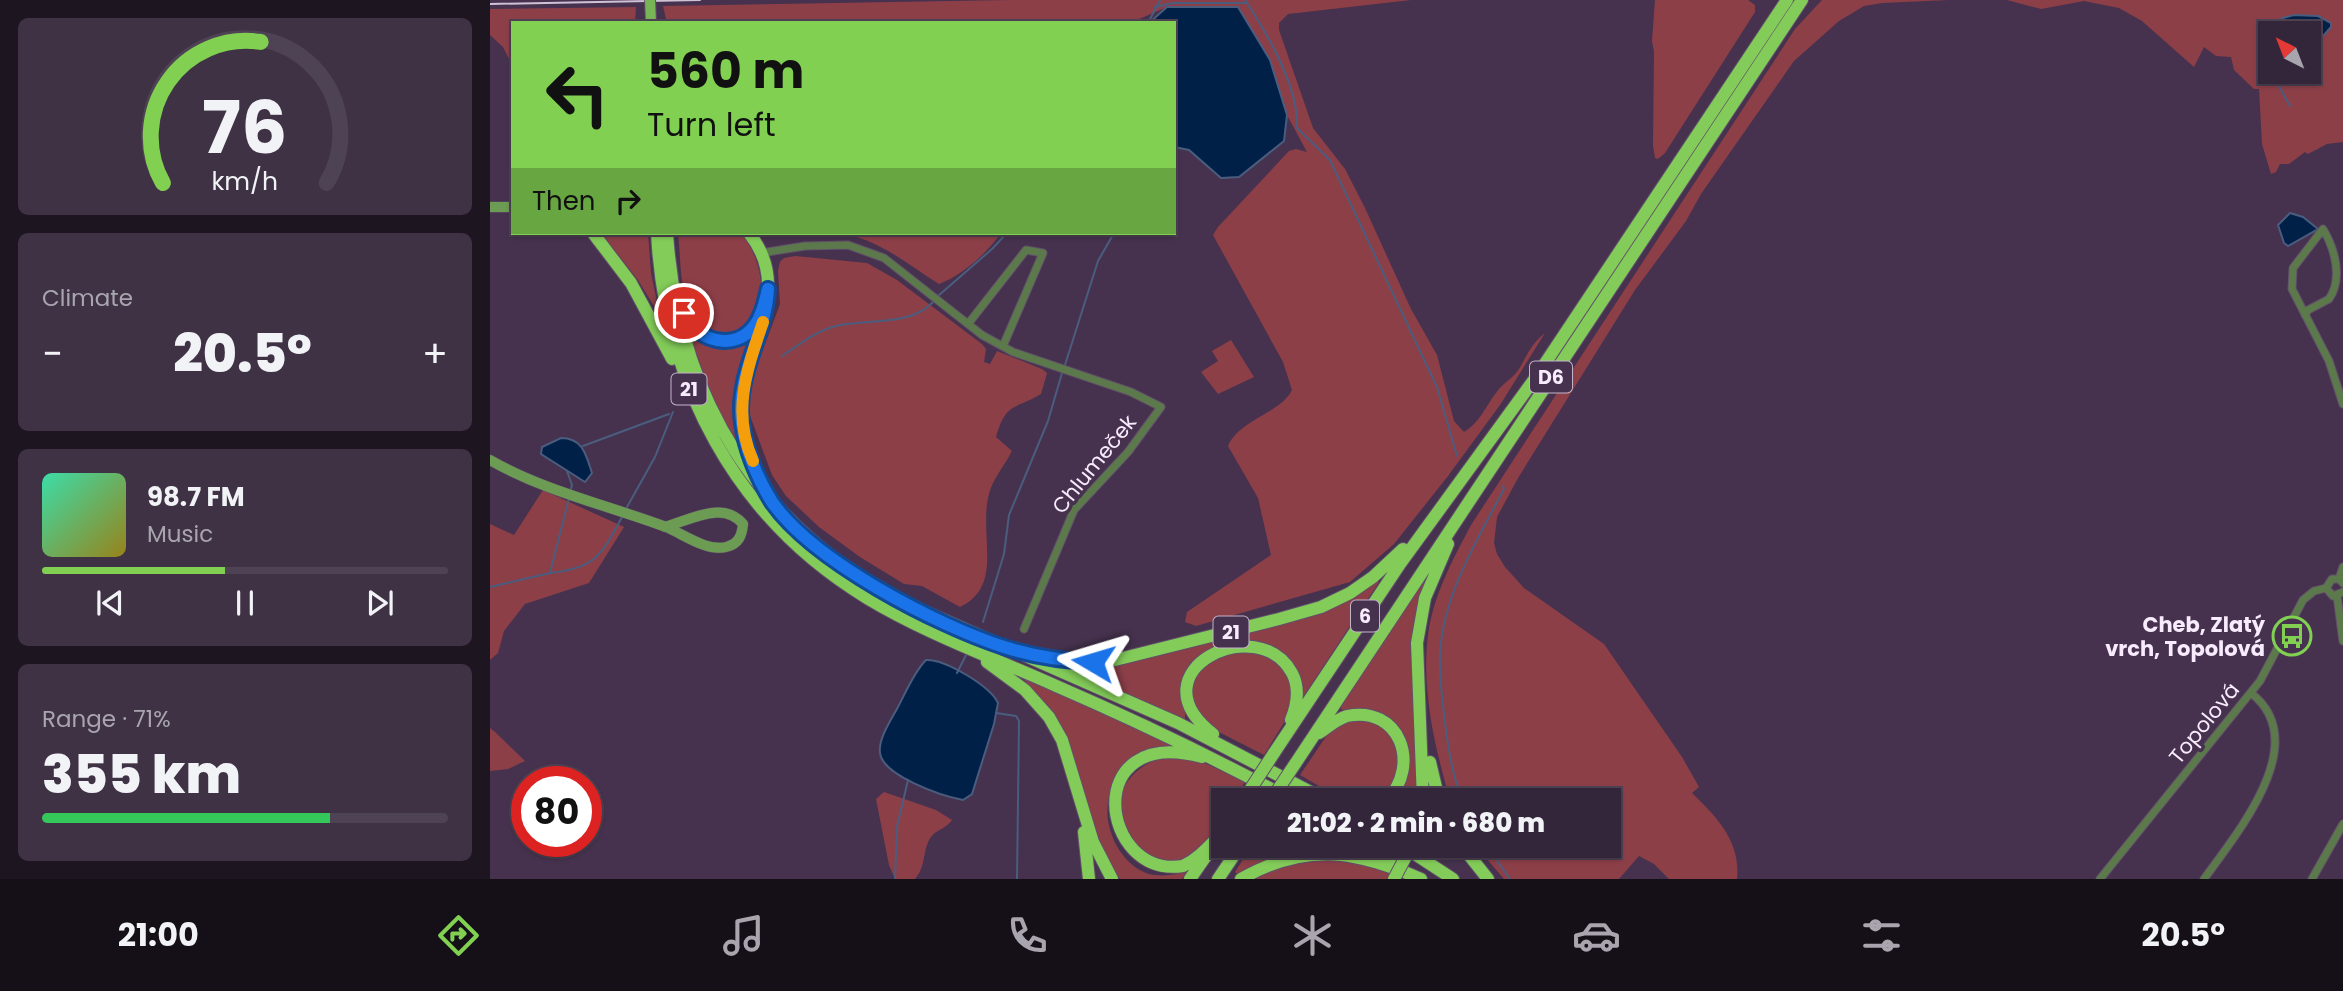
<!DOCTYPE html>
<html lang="en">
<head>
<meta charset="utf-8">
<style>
  :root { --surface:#34263a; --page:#3f3245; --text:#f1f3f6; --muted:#a9a5af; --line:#4e4354; --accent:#81d051 }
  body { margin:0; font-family:Poppins,sans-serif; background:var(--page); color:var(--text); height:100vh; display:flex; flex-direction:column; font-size:26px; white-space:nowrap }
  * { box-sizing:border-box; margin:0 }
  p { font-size:23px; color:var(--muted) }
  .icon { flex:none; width:38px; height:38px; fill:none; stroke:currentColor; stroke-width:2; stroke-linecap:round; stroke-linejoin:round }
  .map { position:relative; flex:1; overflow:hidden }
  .drawer { display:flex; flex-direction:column; gap:18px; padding:18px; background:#1d1520; width:490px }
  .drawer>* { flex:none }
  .guide { position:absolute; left:21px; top:21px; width:665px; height:214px; border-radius:0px; box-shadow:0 2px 5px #0004,0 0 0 2px var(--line); background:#81d051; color:#111; overflow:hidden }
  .needle { width:46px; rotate:318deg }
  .controls { position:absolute; left:1768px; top:21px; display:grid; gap:14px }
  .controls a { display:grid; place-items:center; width:63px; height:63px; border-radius:0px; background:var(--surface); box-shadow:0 2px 5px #0004,0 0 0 2px var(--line); font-size:35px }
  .speed { position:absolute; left:21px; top:766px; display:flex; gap:14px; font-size:35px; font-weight:700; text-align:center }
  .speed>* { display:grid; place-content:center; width:91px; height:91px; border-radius:50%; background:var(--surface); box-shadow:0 2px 5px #0004,0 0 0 2px var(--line); line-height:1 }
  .speed .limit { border:10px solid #d22; background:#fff; color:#111 }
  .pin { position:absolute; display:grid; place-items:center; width:60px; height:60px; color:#fff; margin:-30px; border:4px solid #fff; border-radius:50%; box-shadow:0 2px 7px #0007 }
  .me { position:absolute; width:77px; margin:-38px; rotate:277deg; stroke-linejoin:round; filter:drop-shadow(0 0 5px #0008) }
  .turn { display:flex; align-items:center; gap:24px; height:147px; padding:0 21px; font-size:32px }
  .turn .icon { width:91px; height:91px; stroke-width:2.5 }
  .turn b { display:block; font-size:49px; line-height:60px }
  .then { display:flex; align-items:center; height:66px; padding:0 21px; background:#0003; gap:14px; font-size:26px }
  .big { font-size:52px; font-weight:800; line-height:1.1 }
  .drawer .card { flex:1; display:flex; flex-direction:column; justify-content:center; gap:10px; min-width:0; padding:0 24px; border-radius:10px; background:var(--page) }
  .drawer .dial { align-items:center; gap:0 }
  .dial svg { height:182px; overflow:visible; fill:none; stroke:var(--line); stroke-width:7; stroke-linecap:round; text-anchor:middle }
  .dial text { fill:var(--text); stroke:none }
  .song { display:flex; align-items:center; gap:21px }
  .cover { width:84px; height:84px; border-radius:10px; background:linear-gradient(135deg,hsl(160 70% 55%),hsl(50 70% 35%)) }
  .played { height:7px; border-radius:4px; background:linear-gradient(90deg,var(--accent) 45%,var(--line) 45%) }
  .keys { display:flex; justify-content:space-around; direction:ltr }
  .heat { display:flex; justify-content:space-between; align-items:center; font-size:38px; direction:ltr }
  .charge { height:10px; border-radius:5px; background:linear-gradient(90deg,#34c759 71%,var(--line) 0) }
  .trip { position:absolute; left:721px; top:788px; width:410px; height:70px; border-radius:0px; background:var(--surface); box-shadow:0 2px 5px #0004,0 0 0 2px var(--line); font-weight:800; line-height:70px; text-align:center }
  .menu { display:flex; height:112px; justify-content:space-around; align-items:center; background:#150f17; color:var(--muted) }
  .menu .icon { width:49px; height:49px }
  .menu .active { color:var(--accent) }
  .menu b { font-size:32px; color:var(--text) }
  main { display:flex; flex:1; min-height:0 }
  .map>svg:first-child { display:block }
  .green { fill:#8d3f48; fill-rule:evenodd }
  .water { fill:#002048; stroke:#4a5d7e; stroke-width:2 }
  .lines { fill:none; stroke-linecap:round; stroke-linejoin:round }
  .stream { stroke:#4a5d7e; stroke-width:2 }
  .street-casing { stroke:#62506a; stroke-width:9 }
  .secondary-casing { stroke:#62506a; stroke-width:11 }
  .highway-casing { stroke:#62506a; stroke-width:14 }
  .street { stroke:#5c794c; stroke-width:7 }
  .secondary { stroke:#6c9b53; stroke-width:10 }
  .highway { stroke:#83cc59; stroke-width:12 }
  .rail { stroke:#d0c2d6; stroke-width:2 }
  .primary-bridge-casing { stroke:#62506a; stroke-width:12; stroke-linecap:butt }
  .highway-bridge-casing { stroke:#62506a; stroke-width:14; stroke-linecap:butt }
  .primary-bridge { stroke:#78b556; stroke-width:10 }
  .highway-bridge { stroke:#83cc59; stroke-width:12 }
  .route-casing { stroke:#114b97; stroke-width:18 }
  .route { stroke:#1a73e8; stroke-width:12 }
  .slow { stroke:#f59e0b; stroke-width:12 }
  .labels { text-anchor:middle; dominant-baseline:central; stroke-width:7; stroke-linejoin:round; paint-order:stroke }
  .shield { fill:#46324e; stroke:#c3b4c8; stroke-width:2 }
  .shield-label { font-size:19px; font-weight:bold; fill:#f8ebfd }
  .street-label { font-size:21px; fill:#f8ebfd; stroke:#46324e }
  .poi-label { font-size:21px; font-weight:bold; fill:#f8ebfd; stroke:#46324e; text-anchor:end }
</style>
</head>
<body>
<main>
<section class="drawer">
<div class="card dial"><svg viewBox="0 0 100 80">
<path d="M14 69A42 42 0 1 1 86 69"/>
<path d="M14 69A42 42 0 0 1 57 7" stroke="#81d051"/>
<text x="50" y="56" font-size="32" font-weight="700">76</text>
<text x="50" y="72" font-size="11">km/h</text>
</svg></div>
<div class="card"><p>Climate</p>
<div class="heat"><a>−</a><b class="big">20.5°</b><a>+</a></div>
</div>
<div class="card">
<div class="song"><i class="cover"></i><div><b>98.7 FM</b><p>Music</p></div></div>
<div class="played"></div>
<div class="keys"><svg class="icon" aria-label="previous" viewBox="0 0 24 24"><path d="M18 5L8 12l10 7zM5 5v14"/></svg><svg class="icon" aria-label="pause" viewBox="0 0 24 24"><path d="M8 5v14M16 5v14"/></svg><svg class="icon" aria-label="next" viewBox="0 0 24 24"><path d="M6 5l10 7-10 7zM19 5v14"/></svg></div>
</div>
<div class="card"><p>Range · 71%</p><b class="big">355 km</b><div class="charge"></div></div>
</section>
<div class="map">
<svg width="1853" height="879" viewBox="0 0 1853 879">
  <rect width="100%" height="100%" fill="#46324e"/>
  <path class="green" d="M519,0H921L798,14L789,23V30L823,128L855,169L875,208L921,309L947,355L964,421L974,432C991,422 997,403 1009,389C1015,382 1024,377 1029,369C1037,355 1042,343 1055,333L1010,405L958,476L904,544L860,582L706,626L695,622L697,612L781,555L768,498L738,446C750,419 791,413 802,390L793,362L723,235L728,227L799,151L806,149L817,152L797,115L780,60L748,7H677L640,23H177L173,6Z
    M1165,0H1258L1265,5V12L1175,153L1168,159L1165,158L1163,146L1164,51L1162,41Z
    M1332,0H1459L1392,3L1374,6L1349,21L1304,61L1211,194L1196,221L1145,290L1028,478L1007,517L1004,543L1007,554L1015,567L1034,588L1114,644L1192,757L1209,787L1202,793C1227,817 1251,842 1247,879H1179L1164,864L1149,856L1129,879H1014L985,845H1118V800H960C945,748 931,689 938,635C943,596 963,559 981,525L1305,29Z
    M1517,0H1853V142L1837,144L1818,154L1815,152L1799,164H1790L1786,172L1781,174L1772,144L1769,89H1764L1744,70L1741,57L1726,56L1714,47L1704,67L1652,21L1629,8L1594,1L1551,9ZM1804,15L1828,16L1841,27L1830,38L1818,44V72H1780V48L1776,42L1783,22Z
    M146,7L145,23H23V67L13,47L0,35V9Z
    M111,233H158L161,273L170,316L148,280Z
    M188,233H251C280,267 284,343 222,334C187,317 192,266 188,233Z
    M276,233H511C497,253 473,275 449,284C417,264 386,237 347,233C324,230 298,240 276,233Z
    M305,256L377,263L407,280L492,344L496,349L494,362L500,364L507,351L552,369L557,373L551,394C524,410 516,402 506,437L522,451C515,465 502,480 499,494C488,535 515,585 470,607L432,586L414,584L370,557L329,527L296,496L282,475L259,413L261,382L290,304L288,271L290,262L294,258Z
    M199,333C217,350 236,353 259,342L242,403L254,456L224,402Z
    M741,340L764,377L728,394L711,372L728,361L722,351Z
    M53,490L134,527L99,583L35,604L14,631L8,653L0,660V524L24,535Z
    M940,571L922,660L930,800H905C939,762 908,696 855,712L850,708Z
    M887,581L889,582L813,697C811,684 810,672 801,661C775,630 712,636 694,674C685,693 697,705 695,720L577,666H615L643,662L811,618Z
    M759,651L789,662L803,685L800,713L774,755L721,728L701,704C704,659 719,658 759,651Z
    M535,678L686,746C669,748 661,756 648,766C640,772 628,779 623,787C607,817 627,864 659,874C672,877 686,875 697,871L692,879H630L606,838L559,709L534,680Z
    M884,720L904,735L912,767L892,800H853L810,775L839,732L855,722Z
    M0,728L4,731L35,761L18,769L0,771Z
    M673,757L708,760L755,782L744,800H733C733,829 712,847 690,864L643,853L628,801C636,778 649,765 673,757Z
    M394,792L446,810L462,820C456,829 447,829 441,837C432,849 437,865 425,879H405L399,865L386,799Z
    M762,845H868L879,852C830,842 791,853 747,874L745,872Z
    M831,857L904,869L898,879H759L772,872Z"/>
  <path class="water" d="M677,7H748L780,60L797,115L794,141L749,177L731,178L699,150L684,147V23H659Z
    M1804,15L1828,16L1841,23V27L1833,36L1818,44V33H1780V48L1776,42V28L1793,18Z
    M1800,213L1813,217L1828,229L1798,246L1794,243L1788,225Z
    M71,438C93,438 96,455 102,473L95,482L51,454L52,447Z
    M436,660C455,659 500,686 508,703L504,724L482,794L473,800C452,796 393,776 390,753C388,739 401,720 408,707C416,692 424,672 436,660Z"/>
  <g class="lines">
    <path class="stream" d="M755,0C777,33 809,88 807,128L840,160L947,387L967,456
      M665,7L683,3H757
      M658,23L670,0
      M1780,56V60
      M1781,72L1800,106
      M448,296L502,249L517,233
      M292,356C311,343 327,330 350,325C382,319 422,326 444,301
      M574,368L608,261L624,233
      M93,446L179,414
      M77,471L82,485L81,489
      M137,507L165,457L183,412
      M61,573C106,567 111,556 132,517
      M0,587L60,573L79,498
      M493,622L514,554L519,515L558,421L572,373
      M467,673L476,655
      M506,713L526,716L529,721L527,879
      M972,800C962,774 958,749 955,722C952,699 949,676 950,652C954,594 987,540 1014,489L1013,486
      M996,845L1020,879
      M405,879L407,827L418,780"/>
    <defs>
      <path id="street" d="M271,253L315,246L358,245L394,258L492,335L523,352L641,392L671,407L638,452L584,510L534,629
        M1815,315L1818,310L1839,299C1853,279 1845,249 1833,229L1803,268L1802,289L1839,361L1853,404
        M478,324L536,250L553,253L513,346
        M1849,579L1853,567
        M1853,583L1849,579H1842L1836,588L1843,596L1853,592
        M1847,596L1853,641
        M1610,879L1770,681L1813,600L1824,591L1836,588
        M1714,879C1747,833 1824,742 1761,693
        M1822,879L1853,824"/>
      <path id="secondary" d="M0,207H23
        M0,460C54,491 117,505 176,527C193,534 217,552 236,547C249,544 252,535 253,524C233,500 200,520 175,527"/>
      <path id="highway" d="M103,233L141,283L182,359
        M167,233C175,384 245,518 377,598C435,633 501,657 564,685C645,720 724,758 802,800
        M177,233C188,397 267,525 413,602L688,723L836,800
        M259,233C307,293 249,349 251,412C251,437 262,461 273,483
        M193,308C205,349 250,352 270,316
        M542,653L587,661L625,660L789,619L831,607L860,593L883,577L913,549
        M497,662L535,690L559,717L572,740L603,842L622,879
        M829,733C838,727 847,719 857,716C910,705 931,765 897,800
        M723,734C642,671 768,610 802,673C810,688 807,705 801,720
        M784,753L910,564L1046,377L1297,0
        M712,757C589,724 610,879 693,866C708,859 719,846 730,835
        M940,762L949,800
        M805,764L1312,0
        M933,800L927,643L935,598L958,544
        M594,832L599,879
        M881,845L911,864
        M911,845L963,879
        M971,845L998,879
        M700,879L716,856
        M728,879L751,845
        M751,879C816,842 865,850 931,879"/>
    </defs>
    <use href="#street" class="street-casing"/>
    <use href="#secondary" class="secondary-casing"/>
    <use href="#highway" class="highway-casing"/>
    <use href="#street" class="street"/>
    <use href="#secondary" class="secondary"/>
    <use href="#highway" class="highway"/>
    <path class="rail" d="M0,4L210,0"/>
    <defs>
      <path id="primary-bridge" d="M160,0L161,22"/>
      <path id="highway-bridge" d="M758,793L784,753
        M781,800L805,764
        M904,879L922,845"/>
    </defs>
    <use href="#primary-bridge" class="primary-bridge-casing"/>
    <use href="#highway-bridge" class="highway-bridge-casing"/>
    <use href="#primary-bridge" class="primary-bridge"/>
    <use href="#highway-bridge" class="highway-bridge"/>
  </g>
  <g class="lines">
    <defs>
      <path id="route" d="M194,313C206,341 245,353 265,325C273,314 275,301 278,289C276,335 245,375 252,423C255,449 268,480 282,502C323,561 446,625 514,647C542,656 574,661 603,662"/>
    </defs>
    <use href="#route" class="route-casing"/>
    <use href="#route" class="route"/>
    <path class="slow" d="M263,461C241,412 257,369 273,322"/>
  </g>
  <defs>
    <symbol id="bus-ring" viewBox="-11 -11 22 22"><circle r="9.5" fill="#46324e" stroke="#81d051" stroke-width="1.5"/><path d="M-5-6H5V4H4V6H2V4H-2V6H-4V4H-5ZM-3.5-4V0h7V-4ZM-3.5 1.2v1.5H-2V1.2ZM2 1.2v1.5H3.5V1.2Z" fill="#81d051"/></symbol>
  </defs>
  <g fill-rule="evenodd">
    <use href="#bus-ring" x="1780" y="614" width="44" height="44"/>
  </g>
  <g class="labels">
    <g class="shield">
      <rect x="1040" y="361.5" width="42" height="31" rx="5"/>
      <rect x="181.5" y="373.5" width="35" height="31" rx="5"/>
      <rect x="861" y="600.5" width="28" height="31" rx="5"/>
      <rect x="723.5" y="616.5" width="35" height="31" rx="5"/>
    </g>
    <g class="shield-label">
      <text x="1061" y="377">D6</text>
      <text x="199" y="389">21</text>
      <text x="875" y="616">6</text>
      <text x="741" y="632">21</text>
    </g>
    <g class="street-label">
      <text transform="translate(604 464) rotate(-51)">Chlumeček</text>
      <text transform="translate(1714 723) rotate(-51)">Topolová</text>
    </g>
    <g class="poi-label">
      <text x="1775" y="624">Cheb, Zlatý<tspan x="1775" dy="24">vrch, Topolová</tspan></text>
    </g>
  </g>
</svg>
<div class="controls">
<a><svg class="needle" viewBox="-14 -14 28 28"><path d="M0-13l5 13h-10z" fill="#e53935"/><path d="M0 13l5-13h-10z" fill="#a9a5af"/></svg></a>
</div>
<div class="speed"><div class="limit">80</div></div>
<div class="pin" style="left:194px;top:313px;background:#d93025"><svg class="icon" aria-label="arrive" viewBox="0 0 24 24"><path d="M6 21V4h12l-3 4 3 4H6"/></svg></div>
<svg class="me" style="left:603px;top:662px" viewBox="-20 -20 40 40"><path d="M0-17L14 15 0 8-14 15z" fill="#1a73e8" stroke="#fff" stroke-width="4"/></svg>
<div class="trip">21:02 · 2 min · 680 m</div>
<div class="guide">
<div class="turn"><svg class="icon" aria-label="left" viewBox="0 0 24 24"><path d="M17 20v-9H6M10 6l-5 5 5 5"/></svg><div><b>560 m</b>Turn left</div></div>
<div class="then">Then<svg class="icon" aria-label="right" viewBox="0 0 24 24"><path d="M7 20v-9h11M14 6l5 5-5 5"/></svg></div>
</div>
</div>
</main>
<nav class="menu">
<b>21:00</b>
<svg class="icon active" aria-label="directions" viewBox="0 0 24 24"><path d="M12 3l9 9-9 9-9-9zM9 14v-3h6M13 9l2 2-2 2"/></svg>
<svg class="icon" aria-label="music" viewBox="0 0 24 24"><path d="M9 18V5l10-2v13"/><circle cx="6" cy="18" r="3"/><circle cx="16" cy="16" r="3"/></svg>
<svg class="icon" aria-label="phone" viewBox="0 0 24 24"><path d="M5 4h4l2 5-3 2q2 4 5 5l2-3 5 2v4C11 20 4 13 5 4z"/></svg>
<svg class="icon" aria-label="climate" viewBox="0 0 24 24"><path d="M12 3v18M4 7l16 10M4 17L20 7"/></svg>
<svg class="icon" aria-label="car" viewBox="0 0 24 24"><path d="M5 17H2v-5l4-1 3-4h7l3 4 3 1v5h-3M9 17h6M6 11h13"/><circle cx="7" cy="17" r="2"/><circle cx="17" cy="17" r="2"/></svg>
<svg class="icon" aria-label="filters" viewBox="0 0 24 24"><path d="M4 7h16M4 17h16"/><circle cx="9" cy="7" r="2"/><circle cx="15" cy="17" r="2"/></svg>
<b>20.5°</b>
</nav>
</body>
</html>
